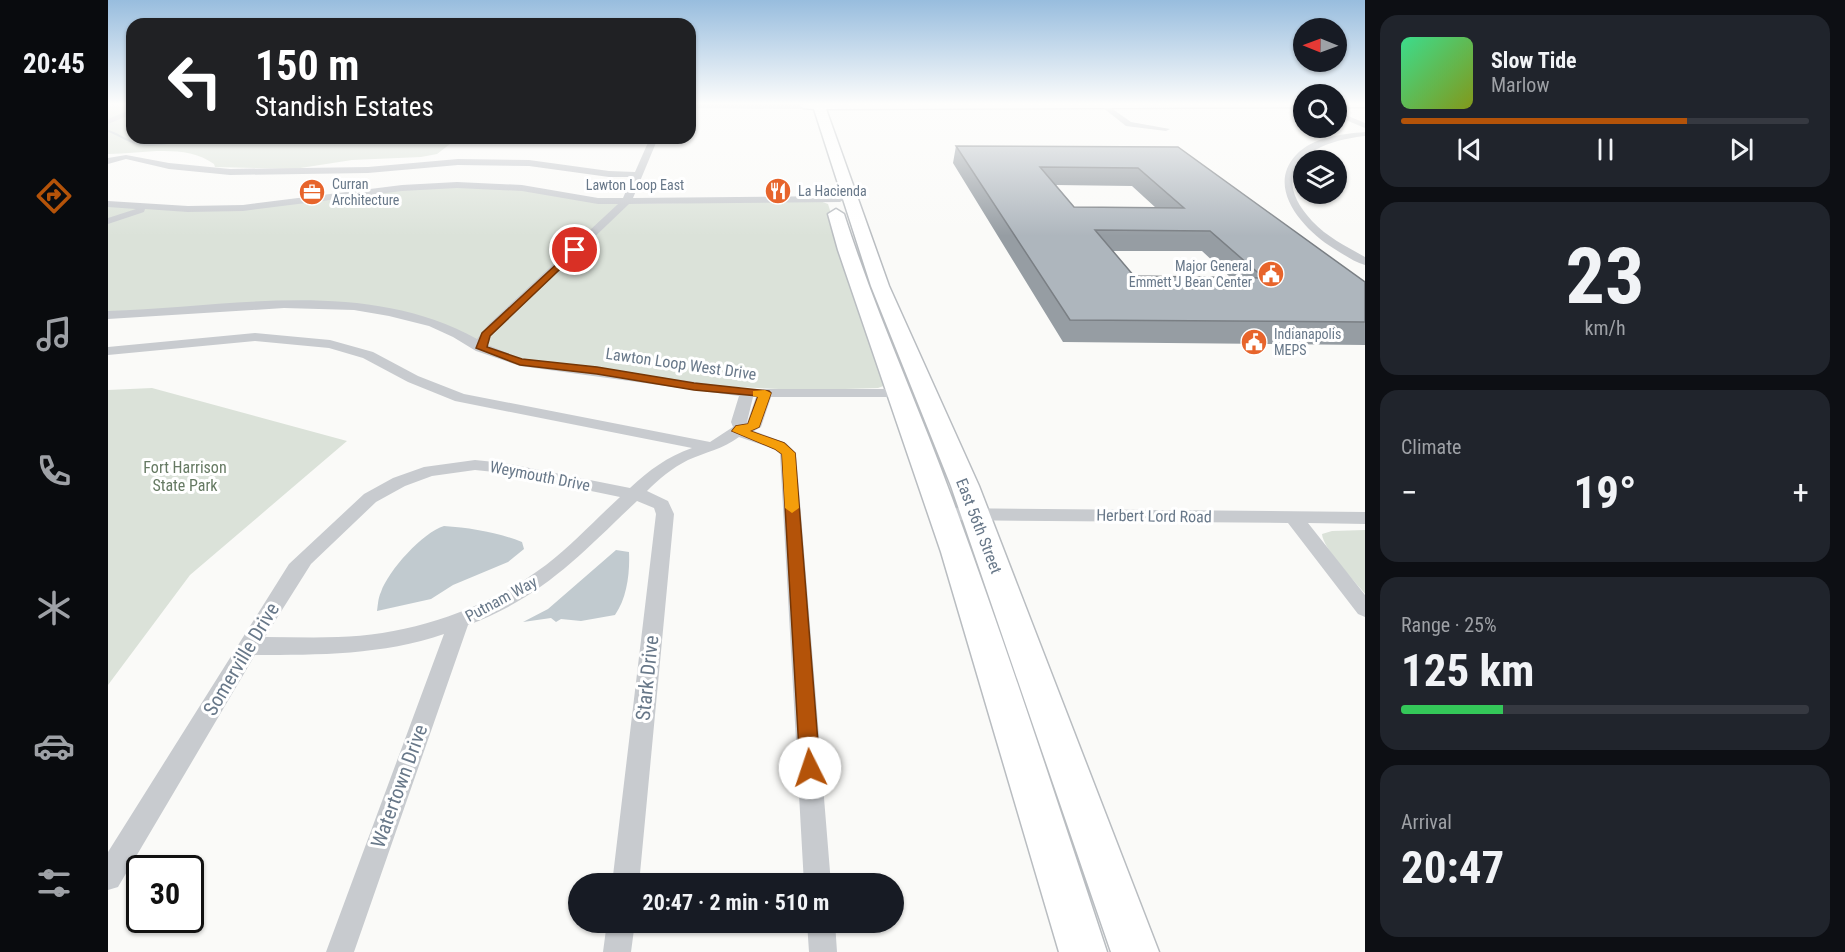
<!DOCTYPE html>
<html lang="en">
<head>
<meta charset="utf-8">
<style>
  :root { --surface:#171b24; --page:#20242c; --text:#f1f3f6; --muted:#9ea1a6; --line:#363941; --accent:#b45309 }
  body { margin:0; font-family:"Roboto Condensed",sans-serif; background:var(--page); color:var(--text); height:100vh; display:flex; flex-direction:column; font-size:22px; white-space:nowrap }
  * { box-sizing:border-box; margin:0 }
  p { font-size:20px; color:var(--muted) }
  .icon { flex:none; width:33px; height:33px; fill:none; stroke:currentColor; stroke-width:2; stroke-linecap:round; stroke-linejoin:round }
  .map { position:relative; flex:1; overflow:hidden }
  .details { display:flex; flex-direction:column; gap:15px; padding:15px; background:#0d0f14; width:480px }
  .details>* { flex:none }
  .hud { position:absolute; left:18px; top:18px; width:570px; height:126px; border-radius:18px; box-shadow:0 2px 4px #0004; background:#202124; color:#fff; overflow:hidden }
  .needle { width:39px; rotate:271deg }
  .buttons { position:absolute; left:1185px; top:18px; display:grid; gap:12px }
  .buttons a { display:grid; place-items:center; width:54px; height:54px; border-radius:50%; background:var(--surface); box-shadow:0 2px 4px #0004; font-size:30px }
  .speed { position:absolute; left:18px; top:855px; display:flex; gap:12px; font-size:30px; font-weight:700; text-align:center }
  .speed>* { display:grid; place-content:center; width:78px; height:78px; border-radius:50%; background:var(--surface); box-shadow:0 2px 4px #0004; line-height:1 }
  .speed .limit { border:3px solid #111; border-radius:9px; background:#fff; color:#111 }
  .pin { position:absolute; display:grid; place-items:center; width:51px; height:51px; color:#fff; margin:-26px; border:3px solid #fff; border-radius:50%; box-shadow:0 2px 6px #0007 }
  .me { position:absolute; width:66px; margin:-33px; rotate:356deg; stroke-linejoin:round; filter:drop-shadow(0 0 4px #0008) }
  .turn { display:flex; align-items:center; gap:21px; height:126px; padding:0 30px; font-size:27px }
  .turn .icon { width:78px; height:78px; stroke-width:2.5 }
  .turn b { display:block; font-size:42px; line-height:51px }
  .big { font-size:45px; font-weight:700; line-height:1.1 }
  .details .widget { flex:1; display:flex; flex-direction:column; justify-content:center; gap:9px; min-width:0; padding:0 21px; border-radius:18px; background:var(--page) }
  .details .dial { align-items:center; gap:0 }
  .dial b { font-size:78px; line-height:1 }
  .song { display:flex; align-items:center; gap:18px }
  .cover { width:72px; height:72px; border-radius:9px; background:linear-gradient(135deg,hsl(150 70% 55%),hsl(70 70% 35%)) }
  .played { height:6px; border-radius:3px; background:linear-gradient(90deg,var(--accent) 70%,var(--line) 70%) }
  .keys { display:flex; justify-content:space-around; direction:ltr }
  .heat { display:flex; justify-content:space-between; align-items:center; font-size:33px; direction:ltr }
  .charge { height:9px; border-radius:4px; background:linear-gradient(90deg,#34c759 25%,var(--line) 0) }
  .trip { position:absolute; left:460px; top:873px; width:336px; height:60px; border-radius:30px; background:var(--surface); box-shadow:0 2px 4px #0004; font-weight:700; line-height:60px; text-align:center }
  main { display:flex; flex:1; min-height:0 }
  .tabs { display:flex; flex-direction:column; width:108px; justify-content:space-around; align-items:center; background:#090b0e; color:var(--muted) }
  .tabs .icon { width:42px; height:42px }
  .tabs .on { color:var(--accent) }
  .tabs b { font-size:27px; color:var(--text) }
  .map>svg:first-child { display:block }
  .green { fill:#dbe2d9 }
  .water { fill:#c1cacf }
  .lines { fill:none; stroke-linecap:round; stroke-linejoin:round }
  .stream { stroke:#c1cacf; stroke-width:2 }
  .primary-casing { stroke:#b9bdc1; stroke-width:3 }
  .minor { fill:#c8cbcf; fill-rule:evenodd }
  .tertiary { fill:#c8cbcf; fill-rule:evenodd }
  .primary { fill:#fff; fill-rule:evenodd }
  .wall { fill:#969da3; fill-rule:evenodd }
  .building { fill:#aeb6bd; stroke:#7a7f84; stroke-width:1.5; fill-rule:evenodd }
  .route { fill:#b45309; stroke:#753606; stroke-width:1.5 }
  .slow { fill:#f59e0b }
  .labels { text-anchor:middle; dominant-baseline:central; stroke-width:6; stroke-linejoin:round; paint-order:stroke }
  .far-poi-label { font-size:14px; fill:#687889; stroke:#fff; text-anchor:start }
  .far-street-label { font-size:14px; fill:#687889; stroke:#fff }
  .street-label { font-size:16px; fill:#687889; stroke:#fff }
  .park-label { font-size:16px; fill:#667a63; stroke:#fff }
  .near-street-label { font-size:20px; fill:#687889; stroke:#fff }
</style>
</head>
<body>
<main>
<nav class="tabs">
<b>20:45</b>
<svg class="icon on" aria-label="directions" viewBox="0 0 24 24"><path d="M12 3l9 9-9 9-9-9zM9 14v-3h6M13 9l2 2-2 2"/></svg>
<svg class="icon" aria-label="music" viewBox="0 0 24 24"><path d="M9 18V5l10-2v13"/><circle cx="6" cy="18" r="3"/><circle cx="16" cy="16" r="3"/></svg>
<svg class="icon" aria-label="phone" viewBox="0 0 24 24"><path d="M5 4h4l2 5-3 2q2 4 5 5l2-3 5 2v4C11 20 4 13 5 4z"/></svg>
<svg class="icon" aria-label="climate" viewBox="0 0 24 24"><path d="M12 3v18M4 7l16 10M4 17L20 7"/></svg>
<svg class="icon" aria-label="car" viewBox="0 0 24 24"><path d="M5 17H2v-5l4-1 3-4h7l3 4 3 1v5h-3M9 17h6M6 11h13"/><circle cx="7" cy="17" r="2"/><circle cx="17" cy="17" r="2"/></svg>
<svg class="icon" aria-label="filters" viewBox="0 0 24 24"><path d="M4 7h16M4 17h16"/><circle cx="9" cy="7" r="2"/><circle cx="15" cy="17" r="2"/></svg>
</nav>
<div class="map">
<svg width="1257" height="952" viewBox="0 0 1257 952">
  <rect width="100%" height="100%" fill="#fafaf8"/>
  <path class="green" d="M0,105H24V138H144L143,143H159L178,138H360L346,141L329,154L313,157L244,160L186,169L107,167L106,164C76,143 34,154 0,154Z
    M383,185L473,199L519,200L385,327L373,348L315,320L216,305L0,315V204L114,209L266,191Z
    M712,201L720,204L778,385L770,388L737,389H671L609,386L407,358L381,347L380,340L384,335L519,204Z
    M44,388L239,441L82,575L0,685V390Z
    M1257,530V594C1247,581 1215,549 1214,534L1224,531Z"/>
  <path class="water" d="M336,526C363,528 389,532 414,542L416,549L400,562L345,585L323,599L269,611C270,605 270,598 273,592C280,571 315,532 336,526Z
    M508,550L521,552C522,573 519,598 507,615L473,621L453,619L448,622L443,618L415,622L440,609Z"/>
  <g class="lines">
    <path class="stream" d="M0,131C8,133 14,138 22,141C38,148 62,144 78,138"/>
    <defs>
      <path id="primary" d="M698,103H1196V107L718,109L781,286L871,486L1051,952H1003L843,486L763,286L706,109L695,108L693,106Z
        M1228,103H1257V107H1228Z
        M728,209L736,214C767,311 809,402 844,498C899,648 949,800 999,952H951L833,552L730,250L720,214Z"/>
    </defs>
    <use href="#primary" class="primary-casing"/>
    <path class="minor" d="M989,103H996L1023,122L1062,129L1058,131L1018,126Z
      M24,109V114L0,124V119Z
      M1228,111L1257,123V128L1228,116Z
      M1257,132V136C1207,141 1155,168 1204,221C1219,237 1239,247 1257,257V265C1246,262 1235,254 1225,248C1196,230 1157,188 1188,155C1205,137 1234,134 1257,132Z
      M542,138H550L525,198L732,196L737,199L732,202L521,204L389,330L383,336L380,345L412,358L639,389H792L799,393L792,397H663L653,427L646,431L678,443L688,453L723,884H696L672,454L666,449L631,437C615,449 598,452 580,460C564,468 551,479 539,491L560,501L566,514L531,884H504L548,514L546,508L529,501C473,554 435,597 360,625L246,952H218L336,634C275,655 211,655 147,655L10,887L0,890V852L181,564L256,494L285,478L316,467L367,460L396,463L522,488C541,470 559,457 584,448L347,401L300,382L255,358L221,348L147,341L0,355V347L147,333L222,340L265,352L310,376L356,394L602,442L625,427L623,422L631,396L412,366L368,351L345,337L321,326L281,316L246,310L176,308L0,319V311C122,307 257,277 369,339L381,324L510,204H490L414,191L349,188L294,191L135,211L80,212L37,209L36,212L0,224V218L28,209L0,207V201L80,206L135,205L294,185L349,182L414,185L490,198H515L524,177H501L421,166L350,165L260,173L122,175L61,169L18,159L0,164V158L18,155L61,163L122,169L260,167L350,159L421,160L501,171L527,172ZM645,397H648L639,423V422ZM367,470L396,473L512,497C488,519 464,545 438,565C379,609 303,635 230,637C206,638 181,637 157,637L203,564L268,502L297,486L324,476Z
      M836,508L1257,512V524L1200,523L1257,595V617L1250,614L1180,523L836,520L830,518L827,514L830,510Z
      M499,922H527L523,952H495Z
      M699,922H727L729,952H701Z"/>
    <path class="tertiary" d="M582,103H699L703,106L699,109L582,108Z"/>
    <use href="#primary" class="primary"/>
  </g>
  <path class="wall" d="M848,146L1070,147L1257,282V345L955,342L845,163ZM948,185L1024,186L1048,208L966,207ZM1004,251H1094L1122,277L1026,276Z"/>
  <path class="building" d="M848,146L1070,147L1257,282V322L962,320ZM932,167L1030,168L1076,208L966,207ZM987,230L1102,231L1156,278L1026,276Z"/>
  <linearGradient id="sky" x2="0" y2="1"><stop stop-color="#98bdde"/><stop offset="0.44" stop-color="#fdfdfc"/><stop offset="1" stop-color="#fdfdfc" stop-opacity="0"/></linearGradient>
  <rect width="1257" height="236" fill="url(#sky)"/>
  <path class="route" d="M467,247L470,248V252L382,336L379,347L414,359L489,367L586,383L661,391L663,393L651,427L642,431L676,443L687,453L712,768L709,775L702,777L695,775L692,768L674,454L667,449L624,431L628,426L640,424L650,396L586,390L489,374L412,365L368,348L374,333Z"/>
  <path class="slow" d="M657,390L663,393L651,427L642,431L676,443L687,453L691,508L684,513L677,508L674,454L667,449L624,431L628,426L640,424L650,397L645,396V391Z"/>
  <defs>
    <symbol id="restaurant-disc" viewBox="-11 -11 22 22"><circle r="9.5" fill="#e7642b" stroke="#fff"/><path d="M-5-6h1v4h1v-4h1v4h1v-4h1v5L-1.5 .5V6h-2V.5L-5-1ZM5-6V6H3V1.5H1.5Q1.5-4 5-6Z" fill="#fff"/></symbol>
    <symbol id="office-disc" viewBox="-11 -11 22 22"><circle r="9.5" fill="#e7642b" stroke="#fff"/><path d="M-6-3h4V-5.5h4V-3h4V5H-6ZM-1-4.5V-3h2v-1.5ZM-6 0V1H6V0Z" fill="#fff"/></symbol>
    <symbol id="civic-disc" viewBox="-11 -11 22 22"><circle r="9.5" fill="#e7642b" stroke="#fff"/><path d="M-.6-6.5H3V-4.5H.6V-3L4-1V1h2V6H-6V1h2V-1L-.6-3ZM-1.2 2.5V6h2.4V2.5Z" fill="#fff"/></symbol>
  </defs>
  <g fill-rule="evenodd">
    <use href="#restaurant-disc" x="655" y="176" width="30" height="30"/>
    <use href="#office-disc" x="189" y="177" width="30" height="30"/>
    <use href="#civic-disc" x="1148" y="259" width="30" height="30"/>
    <use href="#civic-disc" x="1131" y="327" width="30" height="30"/>
  </g>
  <g class="labels">
    <g class="far-poi-label">
      <text x="224" y="184">Curran<tspan x="224" dy="16">Architecture</tspan></text>
      <text x="690" y="191">La Hacienda</text>
      <text x="1144" y="266" text-anchor="end">Major General<tspan x="1144" dy="16">Emmett J Bean Center</tspan></text>
      <text x="1166" y="334">Indianapolis<tspan x="1166" dy="16">MEPS</tspan></text>
    </g>
    <g class="far-street-label">
      <text x="527" y="185">Lawton Loop East</text>
    </g>
    <g class="street-label">
      <text transform="translate(573 364) rotate(8)">Lawton Loop West Drive</text>
      <text transform="translate(432 476) rotate(11)">Weymouth Drive</text>
      <text transform="translate(1046 516) rotate(1)">Herbert Lord Road</text>
      <text transform="translate(871 526) rotate(69)">East 56th Street</text>
      <text transform="translate(393 599) rotate(-28)">Putnam Way</text>
    </g>
    <g class="park-label">
      <text x="77" y="467">Fort Harrison<tspan x="77" dy="18">State Park</tspan></text>
    </g>
    <g class="near-street-label">
      <text transform="translate(133 659) rotate(-59)">Somerville Drive</text>
      <text transform="translate(539 678) rotate(-84)">Stark Drive</text>
      <text transform="translate(291 786) rotate(-70)">Watertown Drive</text>
    </g>
  </g>
</svg>
<div class="buttons">
<a><svg class="needle" viewBox="-14 -14 28 28"><path d="M0-13l5 13h-10z" fill="#e53935"/><path d="M0 13l5-13h-10z" fill="#9ea1a6"/></svg></a>
<a><svg class="icon" aria-label="search" viewBox="0 0 24 24"><circle cx="10" cy="10" r="6"/><path d="M15 15l6 6"/></svg></a>
<a><svg class="icon" aria-label="layers" viewBox="0 0 24 24"><path d="M12 4l9 5-9 5-9-5zM3 14l9 5 9-5"/></svg></a>
</div>
<div class="speed"><div class="limit">30</div></div>
<div class="pin" style="left:467px;top:250px;background:#d93025"><svg class="icon" aria-label="arrive" viewBox="0 0 24 24"><path d="M6 21V4h12l-3 4 3 4H6"/></svg></div>
<svg class="me" style="left:702px;top:768px" viewBox="-20 -20 40 40"><circle r="19" fill="#fff"/><path d="M0-13L10 11 0 6-10 11z" fill="#b45309"/></svg>
<div class="trip">20:47 · 2 min · 510 m</div>
<div class="hud">
<div class="turn"><svg class="icon" aria-label="left" viewBox="0 0 24 24"><path d="M17 20v-9H6M10 6l-5 5 5 5"/></svg><div><b>150 m</b>Standish Estates</div></div>
</div>
</div>
<section class="details">
<div class="widget">
<div class="song"><i class="cover"></i><div><b>Slow Tide</b><p>Marlow</p></div></div>
<div class="played"></div>
<div class="keys"><svg class="icon" aria-label="previous" viewBox="0 0 24 24"><path d="M18 5L8 12l10 7zM5 5v14"/></svg><svg class="icon" aria-label="pause" viewBox="0 0 24 24"><path d="M8 5v14M16 5v14"/></svg><svg class="icon" aria-label="next" viewBox="0 0 24 24"><path d="M6 5l10 7-10 7zM19 5v14"/></svg></div>
</div>
<div class="widget dial"><b>23</b><p>km/h</p></div>
<div class="widget"><p>Climate</p>
<div class="heat"><a>−</a><b class="big">19°</b><a>+</a></div>
</div>
<div class="widget"><p>Range · 25%</p><b class="big">125 km</b><div class="charge"></div></div>
<div class="widget"><p>Arrival</p><b class="big">20:47</b></div>
</section>
</main>
</body>
</html>
